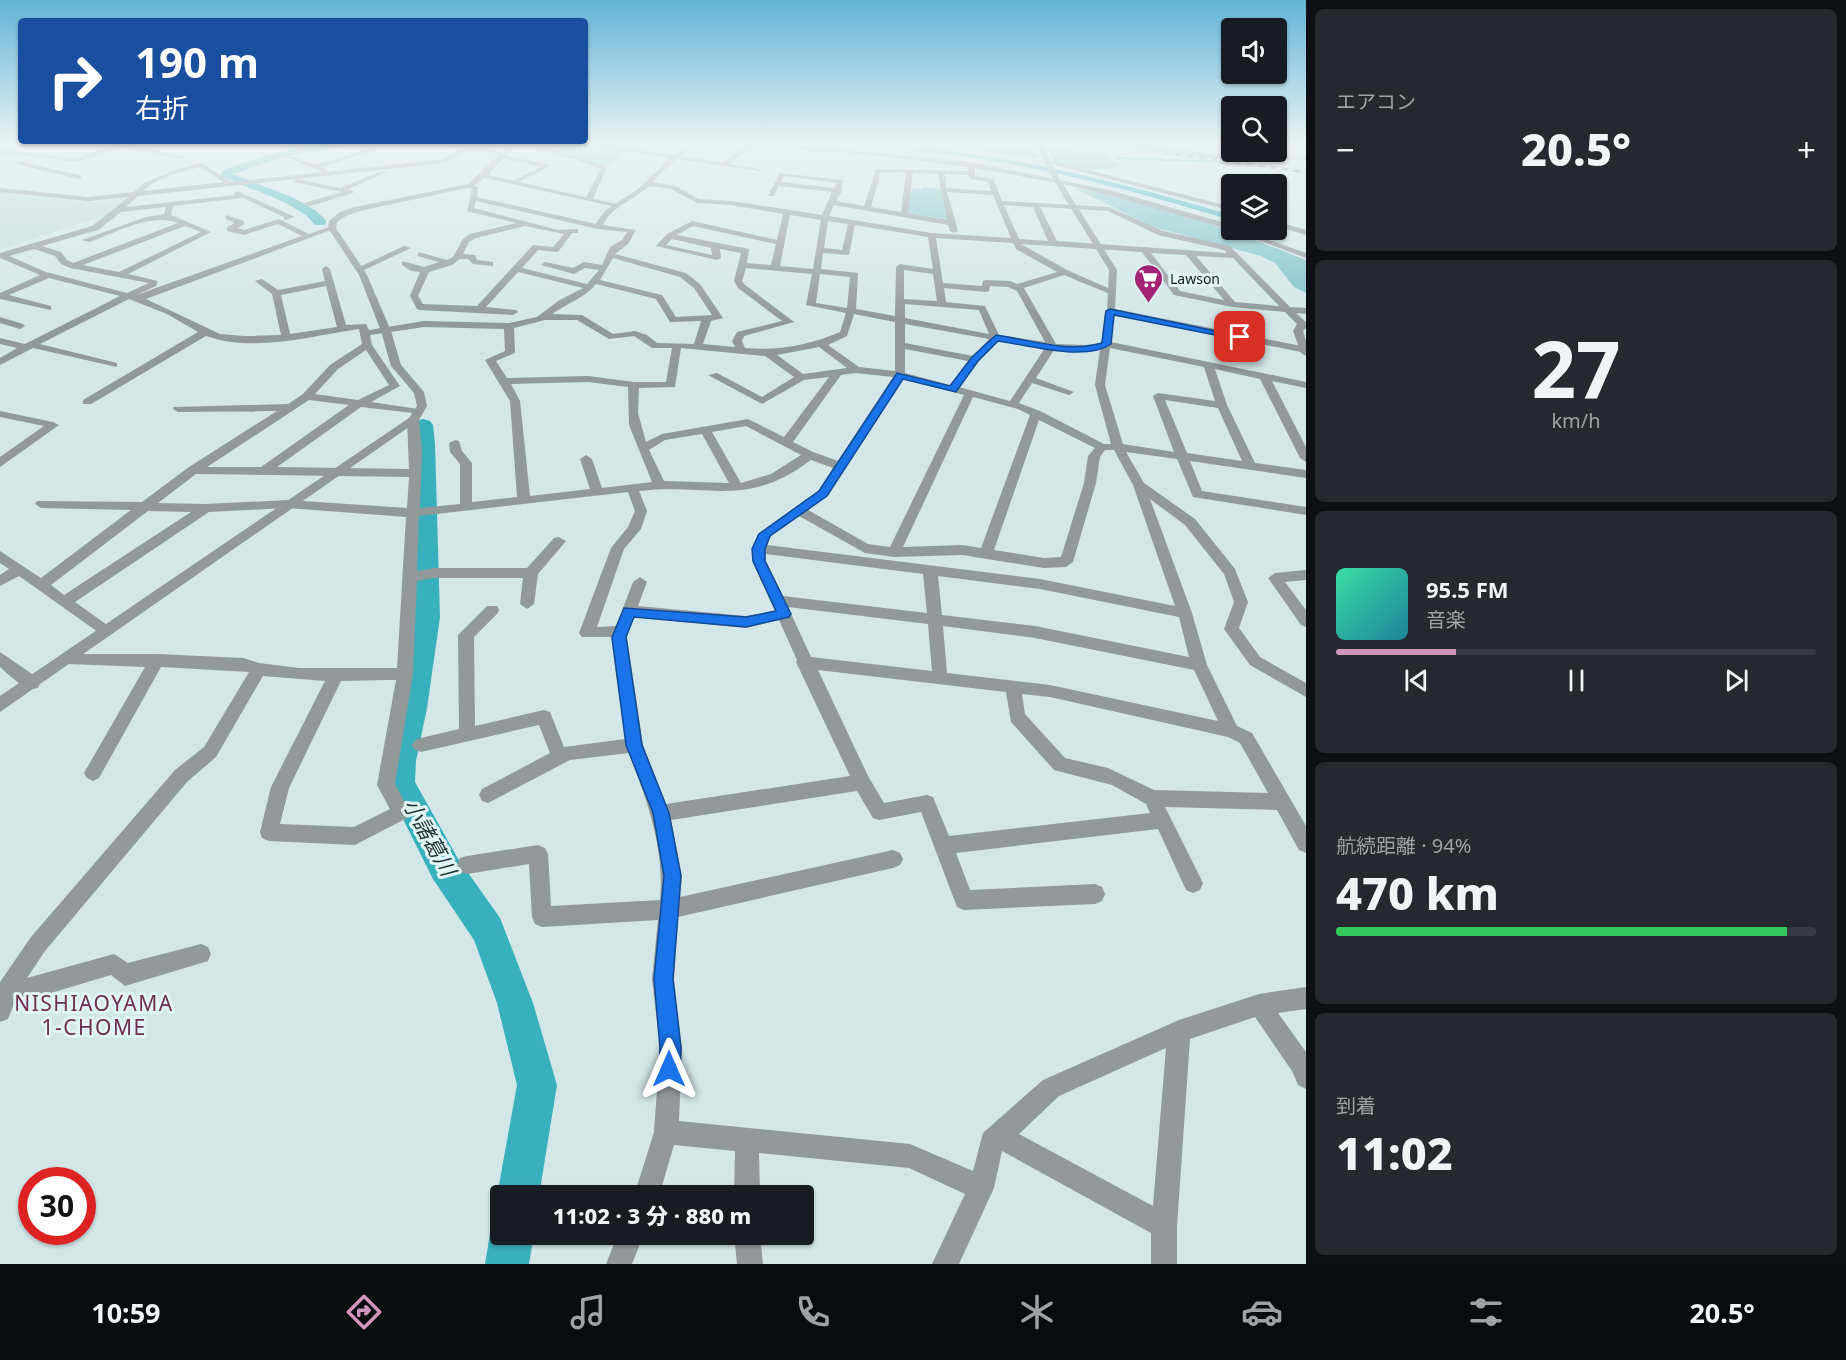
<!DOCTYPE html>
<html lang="ja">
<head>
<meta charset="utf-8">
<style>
  :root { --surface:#171b24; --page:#242831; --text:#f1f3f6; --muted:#9ea1a6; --line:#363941; --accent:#ce96bc }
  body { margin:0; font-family:"Noto Sans","Noto Sans JP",sans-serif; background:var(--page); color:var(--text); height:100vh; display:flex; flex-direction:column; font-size:22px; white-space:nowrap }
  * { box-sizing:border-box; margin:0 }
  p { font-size:20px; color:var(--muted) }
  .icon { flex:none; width:33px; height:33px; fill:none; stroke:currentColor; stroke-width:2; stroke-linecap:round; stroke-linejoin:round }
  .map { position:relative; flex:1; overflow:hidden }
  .side { display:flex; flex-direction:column; gap:9px; padding:9px; background:#0d0f14; width:540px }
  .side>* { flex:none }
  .banner { position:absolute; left:18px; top:18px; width:570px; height:126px; border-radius:6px; box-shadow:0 2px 4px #0004; background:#1a4fa0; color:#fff; overflow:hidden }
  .tools { position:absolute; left:1221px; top:18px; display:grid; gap:12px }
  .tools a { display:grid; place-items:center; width:66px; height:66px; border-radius:6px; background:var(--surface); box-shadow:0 2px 4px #0004; font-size:30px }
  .speed { position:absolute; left:18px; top:1167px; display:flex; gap:12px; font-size:30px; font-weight:700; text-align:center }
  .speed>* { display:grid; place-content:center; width:78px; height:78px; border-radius:50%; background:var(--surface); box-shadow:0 2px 4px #0004; line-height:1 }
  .speed .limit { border:9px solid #d22; background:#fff; color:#111 }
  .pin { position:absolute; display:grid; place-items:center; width:51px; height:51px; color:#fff; margin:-26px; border-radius:12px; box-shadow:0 3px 9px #0006 }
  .me { position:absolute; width:66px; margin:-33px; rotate:0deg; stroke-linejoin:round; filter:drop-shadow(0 0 4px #0008) }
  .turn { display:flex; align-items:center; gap:21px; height:126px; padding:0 18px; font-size:27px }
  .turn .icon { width:78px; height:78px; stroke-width:2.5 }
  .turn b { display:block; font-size:42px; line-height:51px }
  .big { font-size:45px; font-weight:800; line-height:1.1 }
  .side .tile { flex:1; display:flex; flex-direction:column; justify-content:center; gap:9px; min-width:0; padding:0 21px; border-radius:9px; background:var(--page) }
  .side .dial { align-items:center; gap:0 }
  .dial b { font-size:78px; line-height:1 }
  .song { display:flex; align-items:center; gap:18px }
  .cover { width:72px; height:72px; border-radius:9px; background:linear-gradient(135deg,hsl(160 70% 55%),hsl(190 70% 35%)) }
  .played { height:6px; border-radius:3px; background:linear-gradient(90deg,var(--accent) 25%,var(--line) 25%) }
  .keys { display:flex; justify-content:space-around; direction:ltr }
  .heat { display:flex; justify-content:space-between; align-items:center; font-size:33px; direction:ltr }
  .charge { height:9px; border-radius:4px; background:linear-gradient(90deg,#34c759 94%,var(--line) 0) }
  .trip { position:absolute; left:490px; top:1185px; width:324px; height:60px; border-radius:6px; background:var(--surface); box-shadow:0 2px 4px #0004; font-weight:800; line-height:60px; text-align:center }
  .menu { display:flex; height:96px; justify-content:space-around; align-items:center; background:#090b0e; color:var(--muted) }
  .menu .icon { width:42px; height:42px }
  .menu .active { color:var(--accent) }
  .menu b { font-size:27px; color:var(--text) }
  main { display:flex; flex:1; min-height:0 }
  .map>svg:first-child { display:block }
  .built { fill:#c0dcde }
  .green { fill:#80c3c9 }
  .water { fill:#39b1bc }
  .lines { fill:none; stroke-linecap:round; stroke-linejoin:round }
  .stream { stroke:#39b1bc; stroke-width:2 }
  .river { fill:#39b1bc; fill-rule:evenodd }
  .minor { fill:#91999a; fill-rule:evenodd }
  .tertiary { fill:#91999a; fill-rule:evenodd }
  .rail-casing { stroke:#717e80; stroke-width:3 }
  .rail { stroke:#e0f4f6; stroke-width:2; stroke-dasharray:6; stroke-linecap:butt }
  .wall { fill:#8e9296 }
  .route { fill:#1a73e8; stroke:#114b97; stroke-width:1.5 }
  .labels { text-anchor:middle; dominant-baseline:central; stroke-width:6; stroke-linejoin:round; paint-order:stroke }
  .far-poi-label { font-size:14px; fill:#171e1f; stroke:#e0f4f6; text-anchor:start }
  .near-water-label { font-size:21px; font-style:italic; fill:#1a2f31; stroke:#e0f4f6 }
  .near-neighbourhood-label { font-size:21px; letter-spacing:1.5px; fill:#6d2e52; stroke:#e0f4f6 }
</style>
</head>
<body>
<main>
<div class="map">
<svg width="1306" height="1264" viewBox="0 0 1306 1264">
  <rect width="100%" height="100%" fill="#d3e7e9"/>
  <path class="built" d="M1078,142H1094L1306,171V173Z
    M1277,142H1306V156H1262L1254,152H1276Z
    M0,192L91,202L126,198L107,215L0,249Z"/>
  <path class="green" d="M572,142L628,151L606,167L575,154L556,151Z
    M980,147L1035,149L1039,158L980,151Z
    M1047,148L1103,151L1120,166C1091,173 1082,169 1054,162Z
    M923,187L941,189L949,220L907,213L912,188L922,189Z
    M1075,188C1152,201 1233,231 1306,260V293L1294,287L1275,263L1261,256L1150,226Z"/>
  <path class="water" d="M822,142C961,142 1099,176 1231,215V220C1151,196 1069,173 986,160C932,151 877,147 822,142Z"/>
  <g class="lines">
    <path class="stream" d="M1016,142L1031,143
      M1117,158L1224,162"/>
    <path class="river" d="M327,142H355L350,145L287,156L233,174L292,197L315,210L325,219L326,222L325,225H315L306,215L284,202L221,176L223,170L266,155Z
      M423,419L430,421L433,425L435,443L440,617L427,708L416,761L415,782L457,857L500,918L533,1003L557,1085L539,1196H501V1207L497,1196L517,1085L497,1003L474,940L433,879L385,783L386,761L399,708L414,617L413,425L416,421Z
      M501,1217V1234H534L529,1264H485L490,1234L496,1218Z"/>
    <path class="minor" d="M62,142H88L85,144Z
      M316,142H322L324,146L292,155L289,153L317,145Z
      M361,142L381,148L321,167L326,170L323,172L288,158L291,156L315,165L372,148L361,144Z
      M408,142H424L505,152L502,154L468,150L446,163L296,179L340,188L382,171L387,172L348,189L353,191V193L307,207L304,203L342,192L294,182L296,179L138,196L126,207L235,195L233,193L237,191L295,217L284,220V217L243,198L173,206L171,215L211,232L128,274L158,281L156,286L136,295L302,236L278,224L244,235L227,231V227L235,223L226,219V215L244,221V225L237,228L244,230L279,219L309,234L332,226L336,228L146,299L220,334L244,336L281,335L272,294L255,281L262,279L278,290L325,281L322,269L326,266L330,269L346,325L366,324L369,330L424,321L509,323L537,317L558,301L583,288L518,272L486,307L516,310L518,312L513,315L420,310L417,309L410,296L420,272L411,271L402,265V261L424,267L439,262L418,256V252L447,260L453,257L463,239L470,234L516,223L467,211L472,189L468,187V185L478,187L477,197L596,224C604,207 620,202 635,191C647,182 658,169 670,158L593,146L597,142L674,155L696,142H703L681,156L722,163L752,142H765L971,162L1059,180L1057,183L975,168V176L993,179L1002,201L1109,207L1163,231L1230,246L1290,307L1306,308V314L1296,313L1306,322V328L1303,331L1306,340V356L1301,353L1293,331L1297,324L1285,312L1232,307L1174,295L1142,252L1021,244L1067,270L1117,292L1110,294L1064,275L1024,288L1056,344L1085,345L1101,343L1105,311L1110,308L1115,311L1111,342L1306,382V388L1272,381L1306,447V462L1300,458L1260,379L1215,369L1227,405L1255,463L1306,470V478L1190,461L1202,491L1306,507V515L1193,497L1177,459L1126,452L1144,483L1195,519L1235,569L1248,602L1239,628L1260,657L1306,683V697L1250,665L1224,629L1234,602L1224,574L1185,525L1150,499L1192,613L1207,665L1237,726L1252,733L1306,826V853L1299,850L1277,810L1165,807L1203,883L1200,890L1193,893L1186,890L1158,829L956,853L970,890L1095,884L1102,887L1105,894L1102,901L1095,904L964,910L957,907L921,812L879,820L873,818L857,791L671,820L682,876L680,897L893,850L900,853L903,859L900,865L893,868L678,917L674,979L682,1048L679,1121L910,1144L973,1171L983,1133L1043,1080L1179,1020L1259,994L1306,987V1009L1278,1013L1306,1052V1089L1298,1085L1292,1071L1255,1017L1190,1039L1177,1226V1264H1151V1233L1002,1151L994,1188L959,1264H932L965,1194L909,1168L759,1153L760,1196H734L735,1151L674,1145L659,1196H634L654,1132L660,1048L652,979L658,920L542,927L535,924L532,917L529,864L467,874L460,872L457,865L460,858L467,856L538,845L545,848L548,854L551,906L660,900C665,848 647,801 629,753L570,760L488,803L482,801L479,795L482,789L550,753L539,725L421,752L415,750L412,745L415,740L421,738L459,729L458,635L487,606H497L499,610L497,614L474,637L475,726L544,710L550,712L564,747L625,739L611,637H582L579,633L611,548L628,527L635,511L628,492L419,516L417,571L434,568H527L554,538L559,537L566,541L538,574L534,604L527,609L520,604L523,578H434L417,581L413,674L395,784L410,812L407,818L355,845L269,841L262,838L260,832L271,787L325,681L263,676L216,757L187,782L45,951L27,978L114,954L128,963L201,944L208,947L211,954L208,961L125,986L111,975L14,1004L8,1019L0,1022V982L31,937L175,770L204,747L249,672L161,667L99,778L93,781L87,778L84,773L145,667L68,664L63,662L60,658L63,654H157L243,658L259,663L299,668H397L406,517L288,508L209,512L75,602L110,627L112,631L110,635L105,637L19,576L0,586V575L9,569L0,563V551L41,578L131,510L41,508L35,504L37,501L142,502L189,467L277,411L178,412L173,409L174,407L288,404L303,394L330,365L362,344L359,329C310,336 255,353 206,336L91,404H83V400L198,332L167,314L129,299L40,344L117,363V367L33,348L0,365V358L17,348L0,344V338L25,344L120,296L49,278L9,295L51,306V310L0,299V293L40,275L0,258V253L92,226L129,197L88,201L0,192V188L88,197L134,192L144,183L177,169L201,163L232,182L444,159L460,149ZM757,144L787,149L876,155L968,167V171L876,169L864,206L836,201L842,191L843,180L780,173L768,196H774L779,186L832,192L822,215L731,201L699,199L675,186L652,182L676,159L760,171V169L729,164ZM200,167L224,182L143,191C157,177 181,172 200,167ZM881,172L906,173L901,212L871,207ZM913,173L938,174L947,220L908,213ZM945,174L968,175L970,179L988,182L991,191L946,188ZM784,176L837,183L834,188L781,182ZM649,186L671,189L697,203L731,205L783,214L777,240L692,221L667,234L656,246L717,260L721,258L720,249L741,253L734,281L738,288L782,321L737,332L732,341L735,347L703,344L711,321L723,318L700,284L686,273L615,254L628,244L636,230L603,225C612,206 634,200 649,186ZM947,192L993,195L1011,238L931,233L829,216L834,205L948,225L950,231L954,233L958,231ZM476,201L598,229L627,232L622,240L610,247L602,265L584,262L573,268L545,262L541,265L574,274L585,268L599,270L587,284L522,268L538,250L558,252L572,233H578V229L558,230L474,208ZM1004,205L1033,207L1048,241L1019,239ZM166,207L164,214L146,217L82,240L89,242C115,233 151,212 178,223L73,263L67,260L61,252L42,246L98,230L121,212ZM1040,207L1108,211L1158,235L1224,250L1227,253L1057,241ZM790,215L821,220L813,269L780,266ZM828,221L848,224L842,250L824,248ZM855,225L928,237L933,269L900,264L896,267L895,316L856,309L858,273L821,269L823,253L849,255ZM185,226L201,232L119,272L83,265ZM525,226L564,234L553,247L533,245L477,306L423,304L418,296L429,272L452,265L460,259H468L473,264L493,266V262L477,260L475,255L463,254L469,242L476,238ZM693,226L776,244L771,265L747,263L749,249L677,235ZM936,238L1013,243L1016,249L1057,272L1017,284L1010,281L986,280L983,281L982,286L943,283ZM672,239L711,248L712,255L666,245ZM34,249L55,256L61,264L70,268L149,283L127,293L46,272L9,256ZM1151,253L1186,255L1224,300L1180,291ZM1196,256L1233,258L1279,306L1235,302ZM613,258L680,277L694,288L712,315L676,317L662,295L600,280ZM746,268L812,274L806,305L846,313L840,332C810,345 778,351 745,348L742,341L744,336L794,322L744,284L742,281ZM904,270L933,274L937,301L904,299ZM820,274L850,277L847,308L816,303ZM596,284L656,299L670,322L701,321L694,344L657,343L647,335L635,331L613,334L582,315L552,314C567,303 585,298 596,284ZM326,286L337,327L290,334L281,295ZM990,286L1008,287L1017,291L1045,342L999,335L985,306L946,302L944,288L986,292L989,291ZM905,304L979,310L989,334L905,318ZM854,314L895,322V371L859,367L828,345L847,336ZM545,320H577L609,339L634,336L652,348H672L666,382H634L588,376L507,378L496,361L515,353L514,328ZM905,324L989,339L973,356L905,343ZM424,327L504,329L505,351L485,360L510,401L517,497L472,502V463L462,451L459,441L455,440L449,443L450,452L460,464V504L420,508L422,450L419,420L413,417L407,420L409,469L277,467L361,407L422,414V410L418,409L371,402L400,386L372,345L370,335ZM999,341L1045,348L1010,401L959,387L979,361ZM819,347L847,368L803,374L777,355ZM681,348L765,356L794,377L762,397L717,373L708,375L762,404L804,380L829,377L784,437L748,419L662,434L646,442L638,413L639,388L675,387ZM1110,348L1204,367L1215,401L1158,393L1153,396L1174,452L1123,444L1105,385ZM905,349L968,361L950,385L905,373ZM1100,349L1095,385L1111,444H1104L1040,411L1019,403L1032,383L1069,395L1074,392L1036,378L1054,350L1074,351ZM366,350L389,385L358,400L315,394L338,369ZM856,373L893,377L838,461L813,452L793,442L841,375ZM903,379L964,395L890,547L868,544L808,510L827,496ZM588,382L628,387L629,425L652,482L602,488L592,459L586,455L580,459L590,489L530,496L520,401L511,384ZM973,397L1018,409L1030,415L981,548L962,545L903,547ZM309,400L349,405L261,467H207ZM1165,400L1218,408L1242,461L1187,453ZM1039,420L1095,448L1088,456L1084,483L1061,557L1044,558L994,550ZM746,426L801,455L771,474L741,483L712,432ZM702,434L729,483L664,481L649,450L665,440ZM1105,450H1114L1133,485L1175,606L1040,579L767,545L771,536L799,516L865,553L894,557L962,555L1044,568L1066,567L1073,562L1096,483L1100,457ZM811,460L833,468L819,490L758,534L752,549V561L775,611L746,616L638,606L647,582L640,577L633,582L616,626L597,627L624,549L641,529L647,511L639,491C710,483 746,509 811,460ZM196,474L409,477L407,508L288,500L206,504L158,503ZM148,511L191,512L64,595L51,585ZM766,554L923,574L927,613L783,596L766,561ZM938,576L1040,589L1179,617L1189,657L1035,626L942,615ZM788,607L928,624L932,671L811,657ZM634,617L746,628L779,620L797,660L796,662L850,776L666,804L643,745L627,637ZM943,626L1035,638L1194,670L1218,721L1050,685L947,673ZM818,670L1006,692L1011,722L1054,770L1112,785L1146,804L1150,813L949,836L933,797L927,795L884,803L868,776ZM387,680H396L377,785L390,809L354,827L280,824L289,788L341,681ZM1022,694L1050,697L1228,737L1240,743L1268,793L1154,790L1108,768L1065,758L1025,714ZM1166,1048L1153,1206L1019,1134L1059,1096Z
      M544,142H550L543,148L578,156L607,167L592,201L585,199L601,169L574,159L536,150Z
      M1102,142H1116L1228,156H1306V160H1228Z
      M122,144L185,157L182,159L122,148L77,162L0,153V149L76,158L107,147Z
      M499,154L547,164L550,166L515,184L513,181L541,167L497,157Z
      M1046,159L1232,207V211L1044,162Z
      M18,161L79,175L82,177L79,179L16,164Z
      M1276,221L1306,230V235L1276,226Z
      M404,246L411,248L362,271L355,269Z
      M0,317L23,324L25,326L20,329L0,323Z
      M0,411L53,422L59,425L0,467V457L44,426L0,417Z
      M1306,570V580L1285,582L1306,610V627L1301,625L1268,578L1275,573Z
      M0,652L38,678L40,683L38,688C24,692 10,675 0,667Z
      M618,1234H644L632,1264H606Z
      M734,1234H760L763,1264H737Z"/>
    <path class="tertiary" d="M513,142H519L488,175L620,205L616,207L485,178L472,187L360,211L346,216L337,222L336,228L367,275L391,331L401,365L424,392L427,406L419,420L0,712V696L409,418L417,406L414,393L391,366L381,331L359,275L328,228L329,221L340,212L355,207L468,184Z
      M1035,142H1041L1060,180L1113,191L1232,225V230H1241L1306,253V258L1231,230L1108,195L1063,184L1117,270L1115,309L1306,347V353L1107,313L1109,270L1054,181Z
      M1240,152H1246L1253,158L1248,159Z"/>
    <defs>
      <path id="rail" d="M1086,142L1306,172"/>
    </defs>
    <use href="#rail" class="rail-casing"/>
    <use href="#rail" class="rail"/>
  </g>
  <path class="wall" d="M1290,142H1306V145L1293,144Z"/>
  <linearGradient id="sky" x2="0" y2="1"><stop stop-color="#62b3d6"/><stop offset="0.45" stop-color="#ebf4f5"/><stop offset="1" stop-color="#ebf4f5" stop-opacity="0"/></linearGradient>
  <rect width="1306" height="319" fill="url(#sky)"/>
  <path class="route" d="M1110,309L1244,337L1240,340L1114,315L1111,344C1086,362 1028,345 998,341L978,361L956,392L903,379L827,496L770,536L765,549V561L791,614L789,617L746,627L634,617L626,637L642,745L669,813L681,876L673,979L681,1048L680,1069L677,1076L669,1079L662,1076L659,1069L660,1048L654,979L664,876L653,813L626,745L612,637L624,608L746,617L776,611L753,561L752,549L759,534L819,491L897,373L950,386L972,357L996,335C1030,340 1069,353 1102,343L1106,311Z"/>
  <defs>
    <symbol id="supermarket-pin" viewBox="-11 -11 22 30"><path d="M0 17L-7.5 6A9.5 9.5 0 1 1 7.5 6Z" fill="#a32475" stroke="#e0f4f6"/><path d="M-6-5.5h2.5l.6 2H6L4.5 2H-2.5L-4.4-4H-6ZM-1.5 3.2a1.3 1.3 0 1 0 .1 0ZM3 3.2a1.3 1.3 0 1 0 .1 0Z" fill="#fff"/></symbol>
  </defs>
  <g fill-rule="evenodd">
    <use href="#supermarket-pin" x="1132" y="262" width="33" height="45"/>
  </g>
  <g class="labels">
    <g class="far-poi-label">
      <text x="1170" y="278">Lawson</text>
    </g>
    <g class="near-water-label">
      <text transform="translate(430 837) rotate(61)">小諸葛川</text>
    </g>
    <g class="near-neighbourhood-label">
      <text x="94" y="1003">NISHIAOYAMA<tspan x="94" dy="24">1-CHOME</tspan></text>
    </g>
  </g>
</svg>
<div class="tools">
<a><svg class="icon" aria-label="sound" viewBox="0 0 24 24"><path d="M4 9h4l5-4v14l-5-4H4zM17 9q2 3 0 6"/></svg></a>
<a><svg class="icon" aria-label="search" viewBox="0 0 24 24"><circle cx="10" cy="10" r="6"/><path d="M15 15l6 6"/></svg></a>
<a><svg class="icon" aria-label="layers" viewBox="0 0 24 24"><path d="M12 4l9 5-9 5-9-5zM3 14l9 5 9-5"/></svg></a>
</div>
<div class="speed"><div class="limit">30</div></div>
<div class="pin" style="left:1240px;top:337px;background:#d93025"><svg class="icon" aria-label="arrive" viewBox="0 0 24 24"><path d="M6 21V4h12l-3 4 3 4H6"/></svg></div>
<svg class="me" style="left:669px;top:1069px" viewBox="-20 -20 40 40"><path d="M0-17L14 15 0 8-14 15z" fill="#1a73e8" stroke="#fff" stroke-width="4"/></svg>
<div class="trip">11:02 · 3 分 · 880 m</div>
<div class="banner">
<div class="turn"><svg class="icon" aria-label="right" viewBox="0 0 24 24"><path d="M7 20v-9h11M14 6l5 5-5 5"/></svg><div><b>190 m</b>右折</div></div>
</div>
</div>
<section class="side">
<div class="tile"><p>エアコン</p>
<div class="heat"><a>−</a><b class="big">20.5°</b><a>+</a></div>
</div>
<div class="tile dial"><b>27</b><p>km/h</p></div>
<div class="tile">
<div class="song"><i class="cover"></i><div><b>95.5 FM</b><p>音楽</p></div></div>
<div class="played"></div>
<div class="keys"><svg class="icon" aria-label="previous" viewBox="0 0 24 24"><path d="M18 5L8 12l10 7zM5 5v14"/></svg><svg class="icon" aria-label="pause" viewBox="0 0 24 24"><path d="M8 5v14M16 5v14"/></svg><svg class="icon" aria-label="next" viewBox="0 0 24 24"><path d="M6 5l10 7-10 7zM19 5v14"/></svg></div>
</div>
<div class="tile"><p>航続距離 · 94%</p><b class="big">470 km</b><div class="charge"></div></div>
<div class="tile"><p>到着</p><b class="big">11:02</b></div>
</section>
</main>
<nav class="menu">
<b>10:59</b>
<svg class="icon active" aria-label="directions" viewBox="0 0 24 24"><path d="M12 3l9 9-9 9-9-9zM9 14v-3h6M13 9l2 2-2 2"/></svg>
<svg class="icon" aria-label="music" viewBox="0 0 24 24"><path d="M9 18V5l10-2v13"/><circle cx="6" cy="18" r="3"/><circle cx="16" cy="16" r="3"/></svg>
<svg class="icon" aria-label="phone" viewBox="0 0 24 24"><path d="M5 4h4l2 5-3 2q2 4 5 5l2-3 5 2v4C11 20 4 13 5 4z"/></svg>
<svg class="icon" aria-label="climate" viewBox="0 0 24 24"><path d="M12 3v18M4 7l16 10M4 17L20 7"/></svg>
<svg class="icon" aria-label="car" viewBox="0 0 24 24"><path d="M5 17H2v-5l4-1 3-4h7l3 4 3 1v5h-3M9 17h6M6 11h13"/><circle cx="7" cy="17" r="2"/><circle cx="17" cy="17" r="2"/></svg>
<svg class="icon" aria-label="filters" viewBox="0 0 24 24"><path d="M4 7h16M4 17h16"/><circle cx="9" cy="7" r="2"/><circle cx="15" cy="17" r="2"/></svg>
<b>20.5°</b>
</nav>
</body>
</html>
